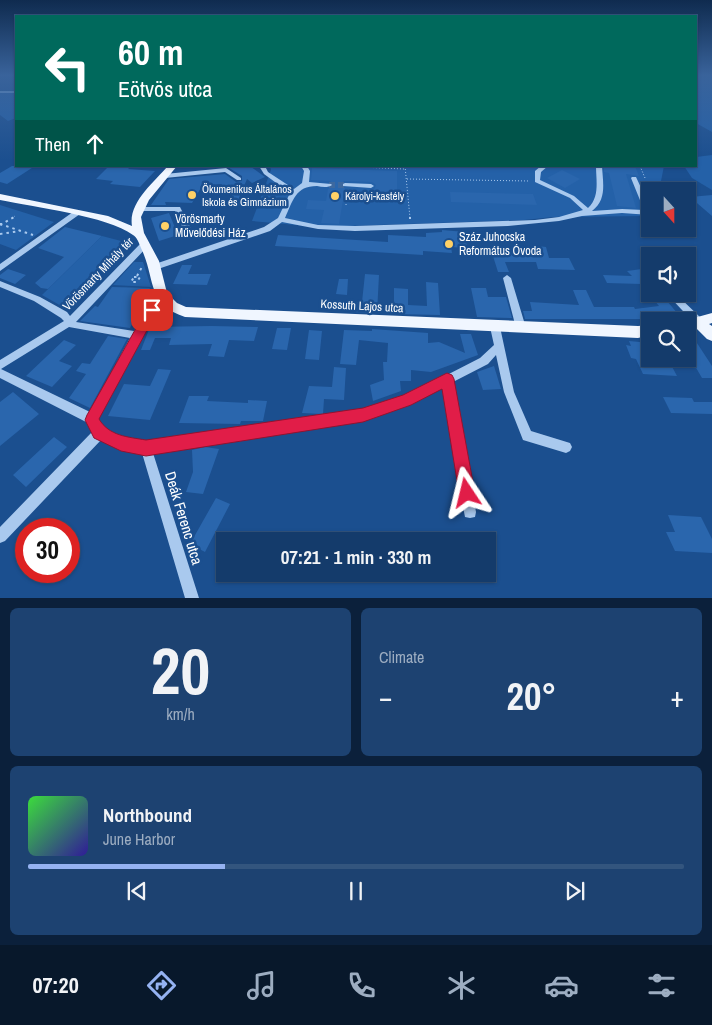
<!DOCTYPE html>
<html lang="en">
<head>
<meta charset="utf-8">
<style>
  :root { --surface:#143b6b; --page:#1d4271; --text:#f1f3f6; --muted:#9dadc1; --line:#33557e; --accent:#95b2f1 }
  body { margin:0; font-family:"Archivo Narrow",sans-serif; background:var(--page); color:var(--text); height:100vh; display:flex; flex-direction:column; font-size:19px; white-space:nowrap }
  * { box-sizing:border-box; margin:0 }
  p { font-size:16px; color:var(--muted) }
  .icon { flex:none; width:28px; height:28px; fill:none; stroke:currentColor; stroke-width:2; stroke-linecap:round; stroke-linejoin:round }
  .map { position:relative; height:598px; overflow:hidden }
  .side { display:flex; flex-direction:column; gap:10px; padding:10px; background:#0b203b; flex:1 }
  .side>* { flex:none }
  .top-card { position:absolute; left:15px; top:15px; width:682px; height:152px; border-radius:0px; box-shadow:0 1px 4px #0004,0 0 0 1px var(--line); background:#00695c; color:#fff; overflow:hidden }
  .needle { width:32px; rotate:159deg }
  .controls { position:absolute; left:641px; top:182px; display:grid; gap:10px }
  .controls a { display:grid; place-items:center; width:55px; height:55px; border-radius:0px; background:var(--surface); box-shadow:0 1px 4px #0004,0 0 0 1px var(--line); font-size:25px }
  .speed { position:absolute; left:15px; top:518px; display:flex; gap:10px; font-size:25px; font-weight:700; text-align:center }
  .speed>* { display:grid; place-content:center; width:65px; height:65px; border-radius:50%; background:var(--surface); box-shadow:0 1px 4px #0004,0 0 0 1px var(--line); line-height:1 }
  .speed .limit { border:8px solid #d22; background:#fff; color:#111 }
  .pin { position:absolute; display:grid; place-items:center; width:42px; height:42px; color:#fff; margin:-21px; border-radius:10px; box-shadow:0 2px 8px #0006 }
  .me { position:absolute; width:55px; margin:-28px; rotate:350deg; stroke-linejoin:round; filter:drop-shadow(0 0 4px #0008) }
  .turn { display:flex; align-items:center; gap:18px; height:105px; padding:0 20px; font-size:22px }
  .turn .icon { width:65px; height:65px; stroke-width:2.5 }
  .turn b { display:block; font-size:35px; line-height:42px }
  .then { display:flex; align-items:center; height:48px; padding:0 20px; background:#0003; gap:10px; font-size:19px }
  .big { font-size:38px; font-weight:700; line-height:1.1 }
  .side .card { flex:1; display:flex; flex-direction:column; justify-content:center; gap:8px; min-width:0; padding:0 18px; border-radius:8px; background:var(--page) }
  .side .dial { align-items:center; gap:0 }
  .dial b { font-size:65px; line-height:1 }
  .song { display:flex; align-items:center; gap:15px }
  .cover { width:60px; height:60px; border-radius:8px; background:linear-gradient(135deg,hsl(120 70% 55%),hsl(250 70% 35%)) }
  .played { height:5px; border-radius:2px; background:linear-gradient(90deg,var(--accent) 30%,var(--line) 30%) }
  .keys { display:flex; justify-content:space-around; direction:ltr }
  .heat { display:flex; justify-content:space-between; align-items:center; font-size:28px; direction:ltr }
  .side .tiles { flex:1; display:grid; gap:10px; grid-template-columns:1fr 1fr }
  .card:last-child { grid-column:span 2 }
  .trip { position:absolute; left:216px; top:532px; width:280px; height:50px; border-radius:0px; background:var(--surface); box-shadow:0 1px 4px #0004,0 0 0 1px var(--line); font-weight:700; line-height:50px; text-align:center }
  .menu { display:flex; height:80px; justify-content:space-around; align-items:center; background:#08182b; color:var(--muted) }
  .menu .icon { width:35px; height:35px }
  .menu .on { color:var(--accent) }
  .menu b { font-size:22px; color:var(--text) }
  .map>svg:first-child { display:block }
  .green { fill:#2461a8 }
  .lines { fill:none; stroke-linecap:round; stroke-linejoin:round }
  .stream { stroke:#9cc4f0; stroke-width:2 }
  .building { fill:#2a66ad }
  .minor-tunnel { stroke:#3d69a0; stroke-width:6; stroke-dasharray:6 3; stroke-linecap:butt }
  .path-far1 { stroke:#a9c9ee; stroke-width:1; stroke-dasharray:1 2; stroke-linecap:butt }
  .path { stroke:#a9c9ee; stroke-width:2; stroke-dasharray:2.5 4; stroke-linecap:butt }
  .minor { fill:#a9c9ee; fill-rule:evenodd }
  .major { fill:#f0f6ff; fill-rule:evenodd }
  .route { fill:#e11d48; stroke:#92132f }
  .poi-dot { fill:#ffd166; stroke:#1b4f8f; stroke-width:2 }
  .labels { text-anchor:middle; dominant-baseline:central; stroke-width:5; stroke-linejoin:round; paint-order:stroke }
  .far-poi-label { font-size:11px; fill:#fff; stroke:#1b4f8f; text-anchor:start }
  .poi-label { font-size:12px; fill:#fff; stroke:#1b4f8f; text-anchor:start }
  .street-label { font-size:12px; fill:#fff; stroke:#1b4f8f }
  .near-street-label { font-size:15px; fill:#fff; stroke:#1b4f8f }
</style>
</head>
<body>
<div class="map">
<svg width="712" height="598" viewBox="0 0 712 598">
  <rect width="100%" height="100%" fill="#1b4f8f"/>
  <path class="green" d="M696,76H712V132L696,123Z
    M0,92L16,93V118L8,121L0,115Z
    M712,155V190L692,178L684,166H696V157Z
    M270,166H664L659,191H650V216L553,217L524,220L318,227L252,221L271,170Z
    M0,205L54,222L16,250L0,244Z
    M102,236L125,242L126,244L70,311L42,295Z
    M134,262H143L151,287L113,285Z"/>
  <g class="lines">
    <path class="stream" d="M0,92H16"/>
  </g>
  <path class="building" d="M12,166H35L7,184L0,182V173Z
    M109,166H131L128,169L155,171L140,187L110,184L113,181L96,179Z
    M226,166H250L265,177L252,183L247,179L236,205H228L233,193L217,192L222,184L202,186L192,203L165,202L166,205H151L169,179L225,174L236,182L242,181V176Z
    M604,166H635L639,176L626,174L636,208L617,206L609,173L604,172Z
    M312,168L397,171V191H390V200H379L380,191L374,190L376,185L372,182L344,181L341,184L342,187L345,188L339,224L321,223L324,210L306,209L308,200L326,201L328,189L334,185L330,181L311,180Z
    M562,170L580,179L565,188L547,178Z
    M450,192L533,194L537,205L451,202Z
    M712,195V216L690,197Z
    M169,213L178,235L159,241L151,218Z
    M65,227L102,236L48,289L41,288L35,283L64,257L38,248Z
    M442,230L465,232L467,248L451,247L452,253L423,251V255L275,246L278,235L388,242V235L426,237V233L442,232Z
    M537,246L546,247L549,258H569L575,270L538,269L536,262H505L509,272H498L492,253H512L510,248L538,249Z
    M182,265H192L188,274H211L207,285L173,284Z
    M8,269L26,275L15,284L0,278V275Z
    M642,269L650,278V294H661L678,314L640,319H525L523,311H532L530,302L579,305L573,290H586L594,307H634L635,309L659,306L641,284L607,283L603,275L632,276L627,271Z
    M365,274L379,275L377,313L349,312L350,302H362Z
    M339,279H348L347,295L336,294Z
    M426,282L438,283L440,315L394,314V288L408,289V305L427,306Z
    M112,287L150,288L130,328L80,321L95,306L98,307Z
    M471,288H486L488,297H506L512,318L477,317Z
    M212,326L258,327L254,341L229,340L224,357L208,356L212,344L169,345L171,338H155L150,350H141L150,327Z
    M277,328H291L287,350L272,349Z
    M372,329L428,333V343L439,342L465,353L460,334H471L478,355L431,372L411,370V381H400L401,391L373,401L370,385L384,380L383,362H387L388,343L359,340L356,365L340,364L344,330L372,331Z
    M309,330L322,331L319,360L305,359Z
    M108,336L127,339L90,408L69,398L86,374L76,371L82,363L90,364Z
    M64,340L76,345L59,361L72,366L52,387L26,376Z
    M688,340H695L712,366V378H702L688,354Z
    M629,341L650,343V359H668L677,376L643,374L636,359L631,358L626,345L631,346Z
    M494,366L501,389L483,390L477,372Z
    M334,367L346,368L344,400L324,399L323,414L302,413L309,386L332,387Z
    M158,369L171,370L150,420L108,416L124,384L150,386Z
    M13,392L39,414L0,446V402Z
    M189,396H209L207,401L248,403V400L267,401L263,421H241L240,424L179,423Z
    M663,397L692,398L694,402H712V414L671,413Z
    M54,437L67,447L26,487L13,475Z
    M205,447L219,449L203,494L186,492L193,472L192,450Z
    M216,498L230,504L205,552L190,544Z
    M668,515L701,517L712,539V553L675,551L666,532H675Z"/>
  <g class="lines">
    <path class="minor-tunnel" d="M329,185H345"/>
    <path class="path-far1" d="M340,166L404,169
      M405,166L410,218
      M640,166L645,178H643
      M407,179L529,181
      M346,205L347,192
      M12,218L15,216"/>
    <path class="path" d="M410,217V219
      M0,224L33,235
      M0,225L14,217
      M0,234L20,231
      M137,276L142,267
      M134,277H140L137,282H131Z"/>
    <path class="minor" d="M259,166H265L268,172L294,189L302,183L304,171L301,166H307L310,171L309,182L331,184L332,185C328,188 322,187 317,186C295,186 293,201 285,218L318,225L355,226L535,220L559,217L583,210L570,198L535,182V171L541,166H548L541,172L540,180L574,196L588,208C600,197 596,180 596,166H602C603,183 607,200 592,211L622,209L644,210L631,178L632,177H636L650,207V215L622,213L582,216L559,221L508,226L355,231L318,229L282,222L270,231L158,269H152L151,267L152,265L264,227L278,218L290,193L264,174Z
      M226,168L241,178V180H237L225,172L165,178L162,176L165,174Z
      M345,183L371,184L374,186L371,188L343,186V184Z
      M138,207H180L191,229L190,231H184L175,211H138Z
      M73,212H76L80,214L0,271V264Z
      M145,241L149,244L148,246L76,322L134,331L158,293H164L165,295L145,327L98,419L103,429L122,437L146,442L363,410L404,397L480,358L494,345L490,327L492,324L495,323L498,324L500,327L514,392L531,431L570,443L572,447L570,451L566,453L523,440L504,392L496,355L488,364L453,382L476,512L475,517L470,518L465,517L464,512L443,387L410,405L363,420L153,453L199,598H185L142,453L121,449L101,440L5,541L0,543V527L92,432L88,423L0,378V360L64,321L61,318L34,301L0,287V281L40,297L67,312L70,316L142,242ZM69,327L130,338L90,412L1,369Z
      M507,275L511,278L526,328L524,331L521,332L518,331L516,328L503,278Z
      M667,294H676L703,320L705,323L703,326H697Z"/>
    <path class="major" d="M168,166H177L149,200L141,217L144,233L159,261L167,293L177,303L186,307L638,326L650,325V335L638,338L185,317C146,304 156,279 141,248C139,243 137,237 133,235C107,216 34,207 0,200V194L108,216L132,226C128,203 154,182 168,166Z
      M712,313V323L709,324L712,326V341L707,339L696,328L688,330V321H683Z"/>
  </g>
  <linearGradient id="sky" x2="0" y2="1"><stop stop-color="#0f2b4f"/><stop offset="0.47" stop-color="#39639b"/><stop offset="1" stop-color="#39639b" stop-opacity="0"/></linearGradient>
  <rect width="712" height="160" fill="url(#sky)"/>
  <path class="route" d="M152,305L158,310L99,419C109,436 128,437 146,440L363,408L403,395L447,373L452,375L454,379L475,493L473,498L467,501L461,498L459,493L442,389L411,405L363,422L146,456L121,451L94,438L85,420L87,415L148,307Z"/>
  <g class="poi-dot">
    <circle cx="192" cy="195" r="5"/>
    <circle cx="335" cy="196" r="5"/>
    <circle cx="165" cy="226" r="5"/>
    <circle cx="449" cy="244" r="5"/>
  </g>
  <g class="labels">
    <g class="far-poi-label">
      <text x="202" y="189">Ökumenikus Általános<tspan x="202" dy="13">Iskola és Gimnázium</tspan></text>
      <text x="345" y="196">Károlyi-kastély</text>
    </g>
    <g class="poi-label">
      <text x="175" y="219">Vörösmarty<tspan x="175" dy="14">Művelődési Ház</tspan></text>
      <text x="459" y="237">Száz Juhocska<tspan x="459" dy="14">Református Óvoda</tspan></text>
    </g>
    <g class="street-label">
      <text transform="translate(98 274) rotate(-46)">Vörösmarty Mihály tér</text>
      <text transform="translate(362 306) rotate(3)">Kossuth Lajos utca</text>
    </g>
    <g class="near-street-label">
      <text transform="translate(184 518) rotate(73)">Deák Ferenc utca</text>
    </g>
  </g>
</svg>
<div class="controls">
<a><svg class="needle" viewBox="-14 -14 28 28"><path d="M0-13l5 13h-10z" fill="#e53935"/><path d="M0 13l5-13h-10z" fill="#9dadc1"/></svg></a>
<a><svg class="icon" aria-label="sound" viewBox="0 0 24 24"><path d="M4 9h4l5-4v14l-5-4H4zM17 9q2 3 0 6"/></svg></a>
<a><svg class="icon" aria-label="search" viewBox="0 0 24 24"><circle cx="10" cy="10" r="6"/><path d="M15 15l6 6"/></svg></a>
</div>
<div class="speed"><div class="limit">30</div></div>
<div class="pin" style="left:152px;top:310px;background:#d93025"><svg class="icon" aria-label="arrive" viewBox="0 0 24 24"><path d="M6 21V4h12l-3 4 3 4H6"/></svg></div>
<svg class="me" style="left:467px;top:493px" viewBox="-20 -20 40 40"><path d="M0-17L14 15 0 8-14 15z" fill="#e11d48" stroke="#fff" stroke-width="4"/></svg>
<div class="trip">07:21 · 1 min · 330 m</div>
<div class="top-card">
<div class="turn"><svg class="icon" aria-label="left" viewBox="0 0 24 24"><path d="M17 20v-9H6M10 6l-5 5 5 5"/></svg><div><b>60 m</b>Eötvös utca</div></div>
<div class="then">Then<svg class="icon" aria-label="ahead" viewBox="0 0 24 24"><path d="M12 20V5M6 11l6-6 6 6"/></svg></div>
</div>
</div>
<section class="side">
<div class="tiles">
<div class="card dial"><b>20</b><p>km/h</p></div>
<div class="card"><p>Climate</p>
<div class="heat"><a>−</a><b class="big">20°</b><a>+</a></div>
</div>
<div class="card">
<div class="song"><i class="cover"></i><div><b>Northbound</b><p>June Harbor</p></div></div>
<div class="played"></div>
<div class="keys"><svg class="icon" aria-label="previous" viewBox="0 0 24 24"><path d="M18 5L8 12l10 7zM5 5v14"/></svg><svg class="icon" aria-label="pause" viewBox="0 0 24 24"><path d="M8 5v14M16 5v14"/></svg><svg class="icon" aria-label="next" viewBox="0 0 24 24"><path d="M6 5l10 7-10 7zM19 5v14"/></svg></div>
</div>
</div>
</section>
<nav class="menu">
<b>07:20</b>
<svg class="icon on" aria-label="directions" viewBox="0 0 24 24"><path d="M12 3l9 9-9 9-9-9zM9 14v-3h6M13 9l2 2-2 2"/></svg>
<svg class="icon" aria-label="music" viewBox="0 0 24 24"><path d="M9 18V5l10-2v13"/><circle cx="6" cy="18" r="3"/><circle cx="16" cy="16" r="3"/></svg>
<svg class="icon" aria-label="phone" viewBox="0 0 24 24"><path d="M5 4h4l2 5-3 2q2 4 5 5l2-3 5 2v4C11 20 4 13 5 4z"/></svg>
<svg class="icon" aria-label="climate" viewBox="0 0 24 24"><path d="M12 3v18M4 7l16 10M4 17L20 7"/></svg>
<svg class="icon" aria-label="car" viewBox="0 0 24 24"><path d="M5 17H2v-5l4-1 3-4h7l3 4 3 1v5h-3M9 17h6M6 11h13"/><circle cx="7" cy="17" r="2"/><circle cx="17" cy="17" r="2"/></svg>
<svg class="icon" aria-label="filters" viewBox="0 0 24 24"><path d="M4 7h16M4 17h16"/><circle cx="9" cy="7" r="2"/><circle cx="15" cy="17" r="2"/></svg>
</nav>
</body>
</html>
